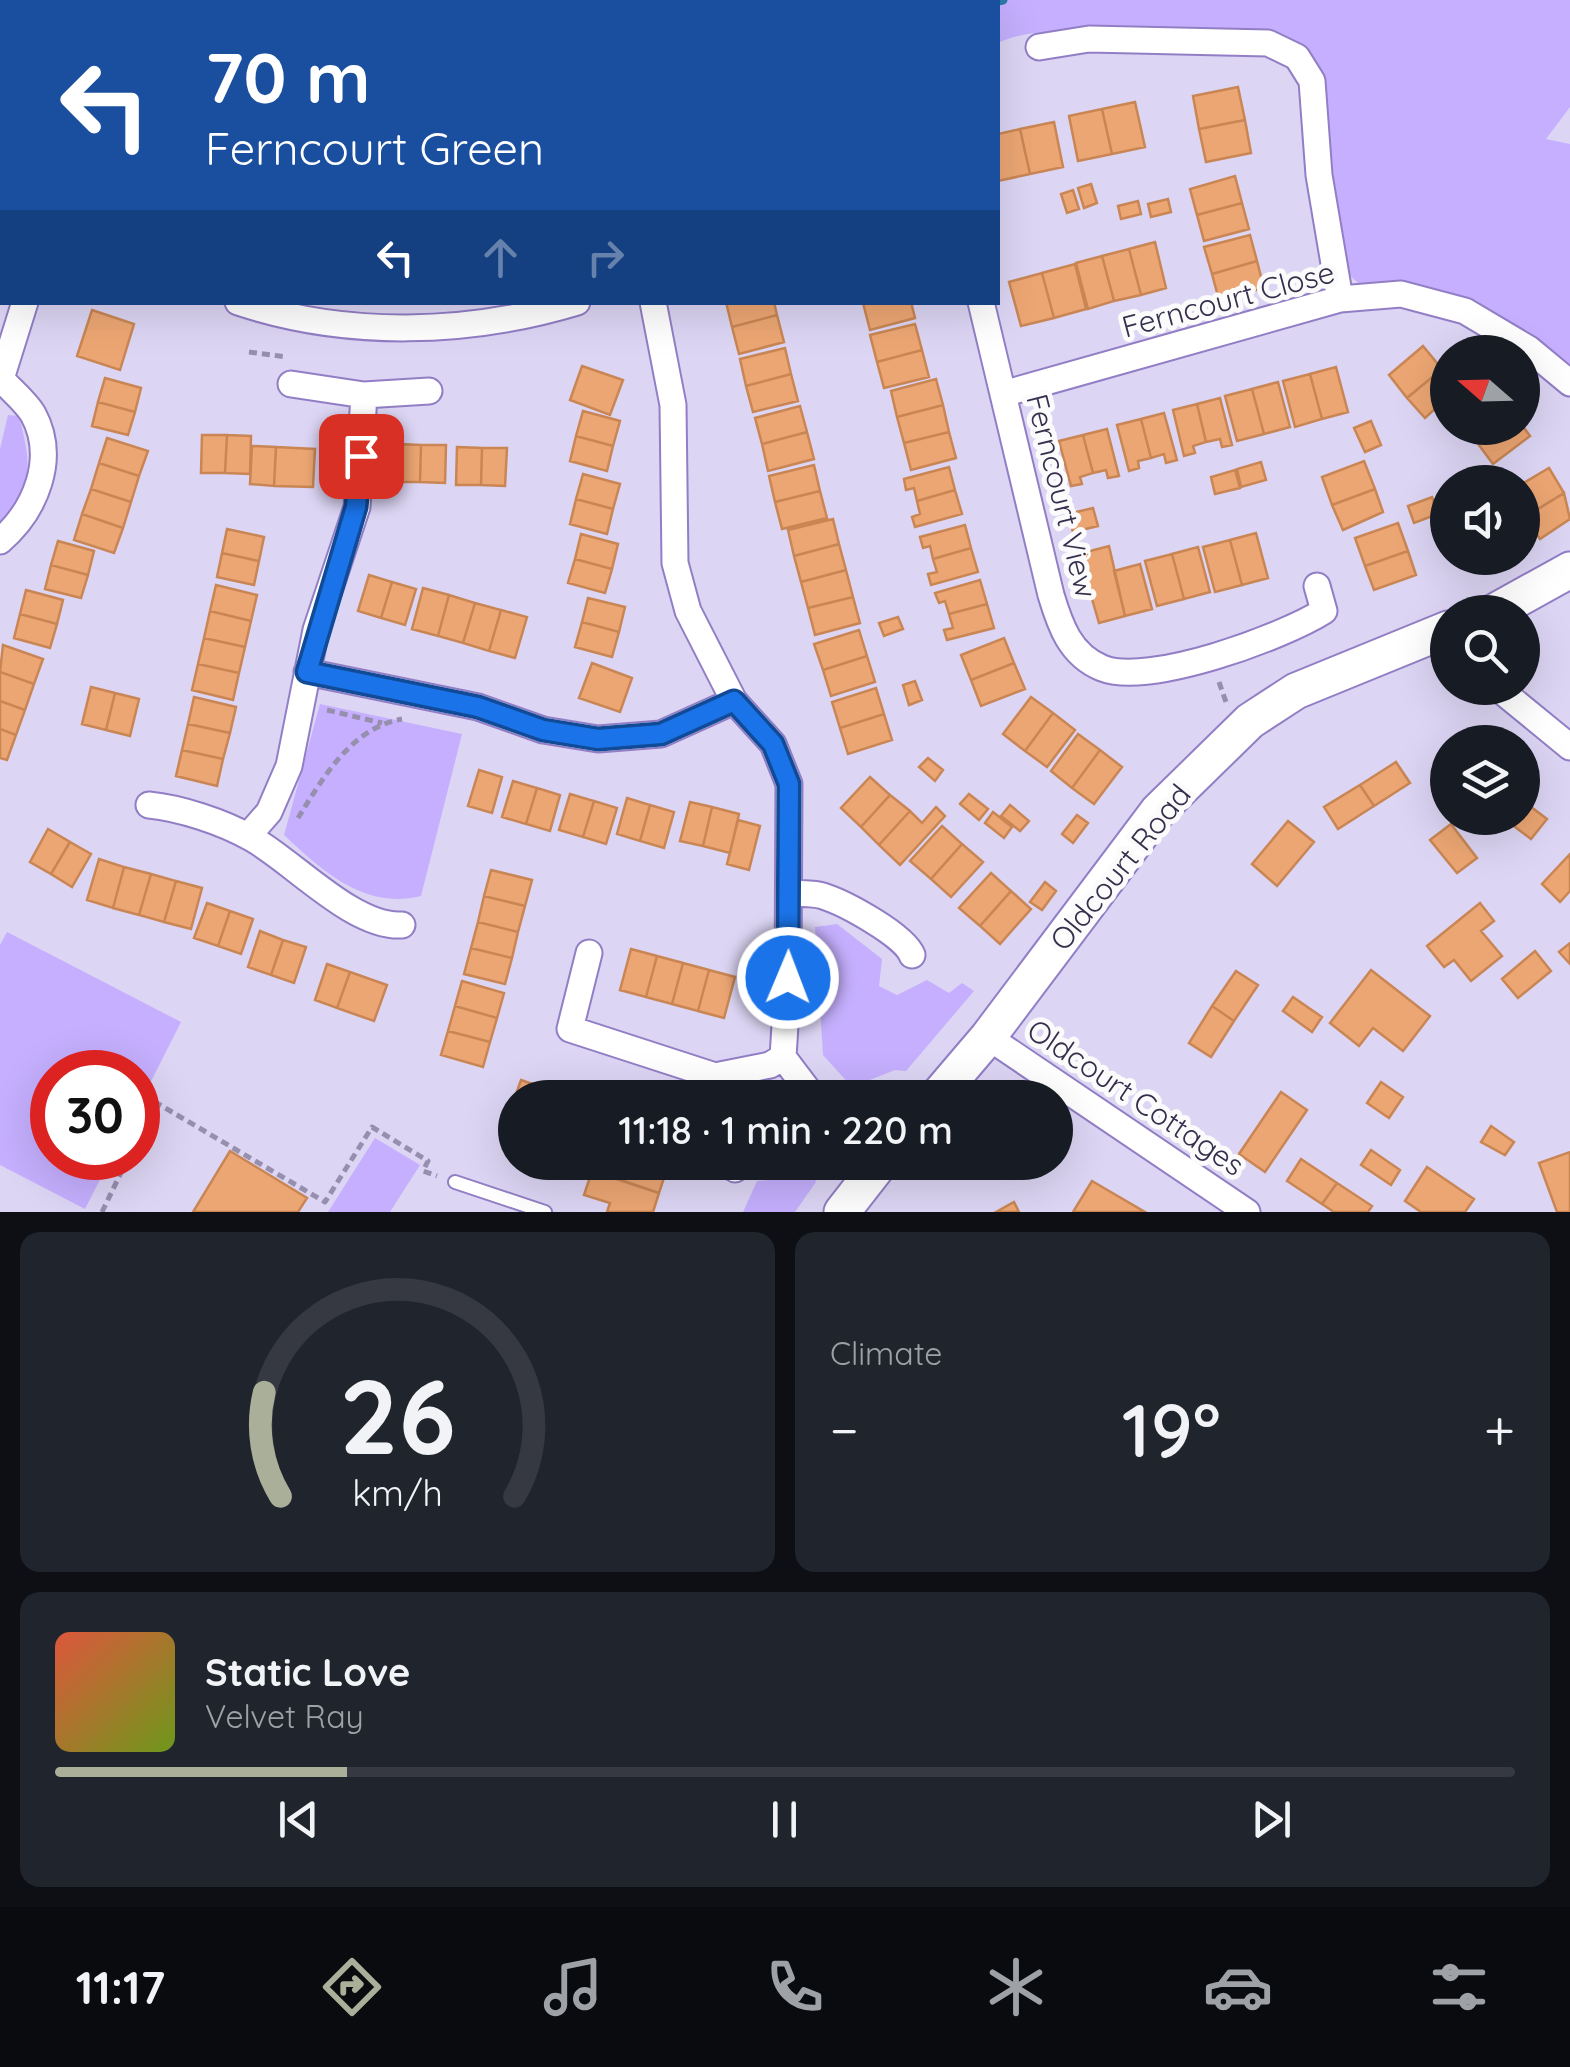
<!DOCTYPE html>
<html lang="en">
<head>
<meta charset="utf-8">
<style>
  :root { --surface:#171b24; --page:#20242c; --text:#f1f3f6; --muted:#9ea1a6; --line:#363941; --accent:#aaaf9a }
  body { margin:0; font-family:Quicksand,sans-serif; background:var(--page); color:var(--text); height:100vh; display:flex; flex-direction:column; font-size:38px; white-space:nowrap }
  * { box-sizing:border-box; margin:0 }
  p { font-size:32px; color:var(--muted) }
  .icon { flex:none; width:55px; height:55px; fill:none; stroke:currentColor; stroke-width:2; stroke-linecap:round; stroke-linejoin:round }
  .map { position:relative; height:1212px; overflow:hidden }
  .sheet { display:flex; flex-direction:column; gap:20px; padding:20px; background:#0d0f14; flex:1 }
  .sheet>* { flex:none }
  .hud { position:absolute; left:0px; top:0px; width:1000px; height:305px; box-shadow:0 10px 40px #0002; background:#1a4fa0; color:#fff; overflow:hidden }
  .needle { width:65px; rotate:290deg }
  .fabs { position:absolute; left:1430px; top:335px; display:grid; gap:20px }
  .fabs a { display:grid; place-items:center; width:110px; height:110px; border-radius:50%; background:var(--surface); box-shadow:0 10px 40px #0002; font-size:50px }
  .speed { position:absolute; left:30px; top:1050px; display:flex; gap:20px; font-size:50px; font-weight:700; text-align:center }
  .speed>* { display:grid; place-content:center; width:130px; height:130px; border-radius:50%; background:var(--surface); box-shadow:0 10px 40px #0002; line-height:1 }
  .speed .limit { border:15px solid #d22; background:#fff; color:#111 }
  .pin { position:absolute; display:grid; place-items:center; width:85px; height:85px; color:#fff; margin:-42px; border-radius:20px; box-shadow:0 5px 15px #0006 }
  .me { position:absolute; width:110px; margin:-55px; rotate:1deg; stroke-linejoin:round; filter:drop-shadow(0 0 8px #0008) }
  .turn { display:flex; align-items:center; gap:35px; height:210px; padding:0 40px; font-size:45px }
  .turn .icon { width:130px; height:130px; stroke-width:2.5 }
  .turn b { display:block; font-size:70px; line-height:85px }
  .lanes { display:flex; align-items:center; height:95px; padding:0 40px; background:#0003; justify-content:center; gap:50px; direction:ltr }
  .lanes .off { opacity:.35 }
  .big { font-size:75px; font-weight:600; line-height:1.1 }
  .sheet .widget { flex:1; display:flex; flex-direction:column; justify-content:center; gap:15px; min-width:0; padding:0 35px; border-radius:20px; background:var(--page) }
  .sheet .dial { align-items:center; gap:0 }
  .dial svg { height:260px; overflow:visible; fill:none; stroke:var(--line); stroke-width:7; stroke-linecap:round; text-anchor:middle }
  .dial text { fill:var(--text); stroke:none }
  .song { display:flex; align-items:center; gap:30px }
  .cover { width:120px; height:120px; border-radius:15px; background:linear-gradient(135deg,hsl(10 70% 55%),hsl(80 70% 35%)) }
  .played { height:10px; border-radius:5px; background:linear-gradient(90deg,var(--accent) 20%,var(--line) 20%) }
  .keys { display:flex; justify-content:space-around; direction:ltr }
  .heat { display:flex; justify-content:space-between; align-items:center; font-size:55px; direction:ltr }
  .sheet .tiles { flex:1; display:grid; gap:20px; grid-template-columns:1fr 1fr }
  .widget:last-child { grid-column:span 2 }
  .trip { position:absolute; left:498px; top:1080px; width:575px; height:100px; border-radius:50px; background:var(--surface); box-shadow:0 10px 40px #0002; font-weight:600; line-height:100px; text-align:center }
  .menu { display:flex; height:160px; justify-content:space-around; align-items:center; background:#090b0e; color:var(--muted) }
  .menu .icon { width:70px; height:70px }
  .menu .on { color:var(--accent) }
  .menu b { font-size:45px; color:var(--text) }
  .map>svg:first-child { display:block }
  .green { fill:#c5affe }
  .water { fill:#2998d0; stroke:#2d78a8; stroke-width:2.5 }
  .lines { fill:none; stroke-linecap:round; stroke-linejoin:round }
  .stream { stroke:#2d78a8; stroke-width:9 }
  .building { fill:#eca673; stroke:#c98654; stroke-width:2.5 }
  .lane-casing { stroke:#927ec5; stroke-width:16 }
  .street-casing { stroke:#927ec5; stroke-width:29 }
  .secondary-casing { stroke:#927ec5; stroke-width:39 }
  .path { stroke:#978fae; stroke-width:5; stroke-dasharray:8 5; stroke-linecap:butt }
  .lane { stroke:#fff; stroke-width:12 }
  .street { stroke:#fff; stroke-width:25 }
  .secondary { stroke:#fff; stroke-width:35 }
  .route-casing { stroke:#114b97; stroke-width:25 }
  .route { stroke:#1a73e8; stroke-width:18 }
  .labels { text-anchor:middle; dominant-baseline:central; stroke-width:10; stroke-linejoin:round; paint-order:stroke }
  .street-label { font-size:30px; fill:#362e4c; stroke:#fbfbfb }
</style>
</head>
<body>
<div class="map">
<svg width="1570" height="1212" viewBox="0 0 1570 1212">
  <rect width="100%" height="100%" fill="#dcd5f4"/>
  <path class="green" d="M0,0H874L2,2V71Z
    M963,0H1570V107L1546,139L1570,144V373L1534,343L1362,286L1343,270L1304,52C1234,45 1055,13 998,43V2Z
    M8,415L19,416C31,464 35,486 0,524V449Z
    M320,704L462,734L421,896C365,910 322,871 284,835Z
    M837,924L882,959L879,986L897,995L927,980L949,993L962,983L974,991L906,1071L895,1070L852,1087L823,1055L815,927Z
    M7,932L181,1022L138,1107V1072H52V1158H111L85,1209L0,1165V945Z
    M375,1138L420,1165L390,1212H328Z
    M780,1163H810L816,1182L795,1212H743L757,1181L782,1179Z"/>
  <path class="water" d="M253,0H539V2H263Z"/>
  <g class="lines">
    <path class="stream" d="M993,2L1003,0"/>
  </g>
  <path class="building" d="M1238,87L1245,120L1199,129L1193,96Z
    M1135,102L1145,147L1112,154L1102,109Z
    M1102,109L1112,154L1078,161L1069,116Z
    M1245,120L1251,153L1206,162L1199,129Z
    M1054,122L1063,167L1030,174L1020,129Z
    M1020,129L1030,174L998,181V134Z
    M1235,176L1242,203L1197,215L1190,189Z
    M1091,184L1097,203L1084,208L1078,188Z
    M1073,190L1079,209L1067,213L1061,194Z
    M1168,199L1171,212L1151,217L1148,204Z
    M1138,201L1141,214L1121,219L1118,206Z
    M1242,203L1249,229L1204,241L1197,215Z
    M1250,235L1257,261L1212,274L1204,247Z
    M1155,242L1166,288L1141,295L1129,249Z
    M1129,249L1141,295L1114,301L1102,256Z
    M1102,256L1114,301L1088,309L1076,263Z
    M1257,261L1264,288L1219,300L1212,274Z
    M1075,264L1086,309L1054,318L1042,273Z
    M1042,273L1054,318L1021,326L1009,282Z
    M726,302H774L777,315L732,327Z
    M911,302L915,318L870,330L863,303Z
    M92,310L134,324L120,370L77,356Z
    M777,315L784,342L739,354L732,327Z
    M915,324L922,350L877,362L870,335Z
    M1423,346L1442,369L1407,398L1389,375Z
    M785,348L791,374L746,386L740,359Z
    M922,350L929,377L884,388L877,362Z
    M582,366L623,380L610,415L570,400Z
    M1336,367L1348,412L1322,419L1310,374Z
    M1442,369L1448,376V397L1425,418L1407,398Z
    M791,374L798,401L753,412L746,386Z
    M1310,374L1322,419L1295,427L1283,381Z
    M105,378L141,388L135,412L98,402Z
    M936,379L943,405L897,417L891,391Z
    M1278,382L1290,427L1264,434L1252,389Z
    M1252,389L1264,434L1237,441L1225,396Z
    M1220,398L1232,445L1222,447L1220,439L1206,442L1197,404Z
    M98,402L135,412L128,435L92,426Z
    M1197,404L1206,442L1193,446L1195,453L1184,456L1173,410Z
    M943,405L949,432L904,443L897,417Z
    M800,406L807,432L762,444L755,418Z
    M583,411L620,421L613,446L576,436Z
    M1164,413L1177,460L1166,463L1164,454L1151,458L1141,419Z
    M1141,419L1151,458L1138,461L1139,468L1129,471L1117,425Z
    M1371,421L1381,445L1365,452L1354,428Z
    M1522,425L1530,436L1493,464L1473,437L1486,428Z
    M1107,429L1119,476L1108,478L1106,470L1093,473L1083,435Z
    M807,432L814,459L768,471L762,444Z
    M949,432L956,458L911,470L904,443Z
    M202,435H227L225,473H201Z
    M227,435L251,436L250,474L225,473Z
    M1083,435L1093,473L1080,477L1082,484L1071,486L1059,441Z
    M576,436L613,446L607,471L570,461Z
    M107,438L148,451L139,476L99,463Z
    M397,444L421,445L420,482H396Z
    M421,445H446L445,483L420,482Z
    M252,446L276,447L274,486L250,484Z
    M276,447L315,449L313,487L274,486Z
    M457,447L482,448L481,485H456Z
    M482,448H507L505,486L481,485Z
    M1364,461L1375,489L1332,505L1322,477Z
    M1261,462L1266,480L1241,487L1237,469Z
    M99,463L139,476L131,502L91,489Z
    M814,465L820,491L775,502L769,476Z
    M949,467L955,490L917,501L914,488L906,490L904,479Z
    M1549,468L1564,493L1525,517L1522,484Z
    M1235,470L1240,488L1215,494L1211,477Z
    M583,474L620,484L613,509L576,499Z
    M91,489L131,502L123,528L82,514Z
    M1375,489L1383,512L1343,530L1332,505Z
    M955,490L962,514L915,527L912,517L920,514L917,501Z
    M820,491L827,518L782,529L775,502Z
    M1564,493L1570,519L1540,539L1525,517Z
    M1432,497L1438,514L1414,523L1408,506Z
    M576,499L613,509L607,534L570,524Z
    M1093,508L1098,526L1073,532L1068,514Z
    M82,514L123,528L114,553L74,540Z
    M833,519L839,544L794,556L788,530Z
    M1398,523L1408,551L1365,566L1355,538Z
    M965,525L971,548L933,559L930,546L923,548L920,537Z
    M227,529L264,537L259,561L222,553Z
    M1256,533L1268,578L1242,585L1230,540Z
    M581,534L618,544L612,569L575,559Z
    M1230,540L1242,585L1215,592L1203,547Z
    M58,541L94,551L88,575L51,565Z
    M839,544L846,570L801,582L794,556Z
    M1109,546L1125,616L1099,623L1079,554Z
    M1198,547L1210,592L1184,599L1172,554Z
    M971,548L978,572L931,585L928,574L937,572L933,559Z
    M1408,551L1416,575L1374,590L1365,566Z
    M222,553L259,561L254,585L217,577Z
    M1172,554L1184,599L1157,606L1145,561Z
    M575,559L612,569L605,593L568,583Z
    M1140,564L1152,609L1125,616L1114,571Z
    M51,565L88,575L81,598L45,589Z
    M846,570L853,597L808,608L801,582Z
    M369,575L392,582L381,618L358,611Z
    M980,580L987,604L949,614L945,601L939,603L935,593Z
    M392,582L416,589L405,625L381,618Z
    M216,585L257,595L251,621L210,611Z
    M423,588L449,595L438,636L412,629Z
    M26,590L63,600L57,624L20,614Z
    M449,595L475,603L463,643L438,636Z
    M853,597L860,623L815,635L808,608Z
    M588,598L625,607L619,632L582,622Z
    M475,603L501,610L489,651L463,643Z
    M987,604L994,628L947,640L944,630L953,628L949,614Z
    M501,610L527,617L515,658L489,651Z
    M210,611L251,621L245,647L204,638Z
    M20,614L57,624L50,648L14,638Z
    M898,617L903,629L884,636L879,623Z
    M582,622L619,632L612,657L575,647Z
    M859,630L867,656L823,670L814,644Z
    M204,638L245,647L239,673L198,664Z
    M1004,638L1014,663L971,680L961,655Z
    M3,645L43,659L34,684L0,672Z
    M867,656L875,682L831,696L823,670Z
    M592,663L632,678L620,712L579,698Z
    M1014,663L1025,689L981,706L971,680Z
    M198,664L239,673L233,700L192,690Z
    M0,672L34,684L25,710L0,701Z
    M915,681L922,700L909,705L903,685Z
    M91,687L115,693L106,730L82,724Z
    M876,688L884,714L840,728L832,702Z
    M115,693L139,699L130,736L106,730Z
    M194,697L236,707L230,733L188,724Z
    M1031,697L1053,713L1025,751L1003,734Z
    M0,701L25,710L16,735L0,729Z
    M1053,713L1075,730L1047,767L1025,751Z
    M884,714L892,740L848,754L840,728Z
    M188,724L230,733L223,759L182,750Z
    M0,729L16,735L7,760L0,758Z
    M1078,734L1100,750L1072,788L1051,771Z
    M182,750L223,759L217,786L176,776Z
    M1100,750L1122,767L1094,804L1072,788Z
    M928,758L943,770L935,781L919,767Z
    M1396,762L1410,783L1374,806L1360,785Z
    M479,770L502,777L492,813L468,806Z
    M870,777L890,795L861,827L841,808Z
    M513,781L537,788L526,824L502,817Z
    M1360,785L1374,806L1338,829L1324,807Z
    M537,788L560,795L550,831L526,824Z
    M570,794L594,801L583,837L559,830Z
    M969,794L988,809L979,820L960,804Z
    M890,795L910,811L879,845L861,827Z
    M627,798L650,805L640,841L617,834Z
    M1522,800L1547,819L1531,839L1503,818H1522Z
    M594,801L617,808L606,844L583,837Z
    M690,802L712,807L703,846L680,841Z
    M650,805L674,812L664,848L640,841Z
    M1010,805L1029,821L1020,831L1001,816Z
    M712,807L739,814L730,853L703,846Z
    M936,807L945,816L900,865L879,845L910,811L922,823Z
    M993,812L1012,827L1004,838L985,823Z
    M1077,815L1088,823L1073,843L1062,834Z
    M738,820L760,826L749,870L727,864Z
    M1288,821L1314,842L1277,886L1252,864Z
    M1451,824L1477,858L1457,873L1430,840Z
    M942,826L962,844L931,879L910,861Z
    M48,829L70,842L51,874L30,862Z
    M70,842L91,854L72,887L51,874Z
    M962,844L983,862L951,897L931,879Z
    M1570,854V891L1560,902L1542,884Z
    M99,859L124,867L113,908L87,900Z
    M124,867L151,874L139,915L113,908Z
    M491,870L532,880L525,906L484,896Z
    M991,873L1011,891L980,926L959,908Z
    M151,874L176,881L164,922L139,915Z
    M176,881L202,888L191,929L164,922Z
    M1045,882L1056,891L1042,910L1030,902Z
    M1011,891L1031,909L1000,944L980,926Z
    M484,896L525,906L518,932L478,922Z
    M207,903L230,911L218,946L194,938Z
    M1480,903L1494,921L1481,931L1502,956L1471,981L1454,960L1444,967L1427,946Z
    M230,911L253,919L241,954L218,946Z
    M478,922L518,932L512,958L471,948Z
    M260,931L283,940L271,975L248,967Z
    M283,940L306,947L294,983L271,975Z
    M1570,943V964L1559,952Z
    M471,948L512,958L505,984L464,974Z
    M631,949L657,956L646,997L620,990Z
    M1535,951L1551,971L1518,998L1502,979Z
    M657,956L683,963L672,1004L646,997Z
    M683,963L709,970L698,1011L672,1004Z
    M327,964L350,972L337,1008L315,1000Z
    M709,970L735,977L724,1018L698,1011Z
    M1371,970L1430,1016L1403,1051L1373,1028L1359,1046L1330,1023Z
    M1236,971L1258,985L1234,1021L1212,1006Z
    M350,972L387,985L374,1021L337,1008Z
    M462,981L504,993L497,1018L455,1006Z
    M1293,997L1322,1017L1312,1032L1283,1011Z
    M455,1006L497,1018L490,1042L448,1031Z
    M1212,1006L1234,1021L1211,1057L1189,1043Z
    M448,1031L490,1042L483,1067L441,1055Z
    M521,1080L544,1088L540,1098H515V1122L507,1119Z
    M1381,1082L1403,1097L1389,1118L1367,1103Z
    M544,1088L567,1096L566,1098H540Z
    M625,1089L653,1098H623Z
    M1281,1092L1307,1110L1265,1172L1239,1154Z
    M1491,1126L1514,1142L1505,1155L1481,1142Z
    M1371,1150L1400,1170L1391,1185L1361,1165Z
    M230,1151L307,1198L298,1212H193Z
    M1570,1152V1212H1557L1539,1163Z
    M1301,1159L1337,1183L1322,1204L1287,1181Z
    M623,1162L668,1166L659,1193L618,1179Z
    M1427,1167L1474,1199L1465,1212H1421L1405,1201Z
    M592,1171L659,1193L653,1212H607L610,1203L584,1195Z
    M1092,1181L1145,1212H1073Z
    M1337,1183L1372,1206L1368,1212H1334L1322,1204Z
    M1014,1202L1019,1212H996Z"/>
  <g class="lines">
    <defs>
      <path id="lane" d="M455,1182L545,1212"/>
      <path id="street" d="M914,2L915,0
        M1039,47L1089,39L1268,43L1297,57L1312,81L1319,175L1340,299
        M0,122L2,124
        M238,302C346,338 468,335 577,302
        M653,302L673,405L675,563L688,611L734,701L773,744L789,784L788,978L783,1057L814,1098
        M981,302L1051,595C1060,625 1070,655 1102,668C1148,687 1283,637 1324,611L1317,586
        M0,382L25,302
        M291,384L364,395L429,391
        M1003,394L1340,299L1401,294L1465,311L1529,349L1570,383
        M0,541C36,510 57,458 33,414C25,401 11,390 1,379
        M307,672L478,707L543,730L598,739L661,734L734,701
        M1498,688L1570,747
        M149,805C180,808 223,822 251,838C293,861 353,928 402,925
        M248,836L269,812L289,766L316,630L357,507L364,395
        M790,893C801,894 814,893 823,896C845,903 904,935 912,955
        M589,953L570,1029L715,1076L770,1065L783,1057
        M988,1037L1247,1212
        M734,1162L735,1169"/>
      <path id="secondary" d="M1494,612L1570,570
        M936,1098L988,1037L1158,811L1250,721L1296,691L1448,629
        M842,1212L881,1162"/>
    </defs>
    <use href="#lane" class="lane-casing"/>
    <use href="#street" class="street-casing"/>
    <use href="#secondary" class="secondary-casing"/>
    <path class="path" d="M199,0L202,2
      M130,2L131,0
      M186,2L194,0
      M620,2V0
      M955,2L956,0
      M0,43L2,45
      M249,352L287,357
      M1219,682L1226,702
      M327,710L382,723
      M298,818C323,778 351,728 402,719
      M138,1138L155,1102L325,1202L372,1127L428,1161L423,1171L437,1176
      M102,1212L128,1158"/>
    <use href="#lane" class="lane"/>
    <use href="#street" class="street"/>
    <use href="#secondary" class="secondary"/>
  </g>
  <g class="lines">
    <defs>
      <path id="route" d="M361,456L356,507L307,672L478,707L543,730L598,739L661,734L734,701L773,744L789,784L788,978"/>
    </defs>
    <use href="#route" class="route-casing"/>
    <use href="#route" class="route"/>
  </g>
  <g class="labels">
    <g class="street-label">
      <text transform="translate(1228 299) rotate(-15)">Ferncourt Close</text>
      <text transform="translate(1062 496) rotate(76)">Ferncourt View</text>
      <text transform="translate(1120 867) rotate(-51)">Oldcourt Road</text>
      <text transform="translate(1136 1097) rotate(34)">Oldcourt Cottages</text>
    </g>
  </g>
</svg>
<div class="fabs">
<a><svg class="needle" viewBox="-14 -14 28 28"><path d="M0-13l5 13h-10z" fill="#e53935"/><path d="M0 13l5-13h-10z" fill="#9ea1a6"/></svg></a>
<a><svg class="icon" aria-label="sound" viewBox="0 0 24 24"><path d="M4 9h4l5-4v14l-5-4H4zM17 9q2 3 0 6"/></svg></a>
<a><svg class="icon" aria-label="search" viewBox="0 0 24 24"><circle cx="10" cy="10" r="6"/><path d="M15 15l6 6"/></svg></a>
<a><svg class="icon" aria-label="layers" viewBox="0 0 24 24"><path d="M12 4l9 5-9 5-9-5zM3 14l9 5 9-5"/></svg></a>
</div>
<div class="speed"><div class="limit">30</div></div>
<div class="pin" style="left:361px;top:456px;background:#d93025"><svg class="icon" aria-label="arrive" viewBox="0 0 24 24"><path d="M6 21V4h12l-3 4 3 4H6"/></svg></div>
<svg class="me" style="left:788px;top:978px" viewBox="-20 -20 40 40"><circle r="17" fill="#1a73e8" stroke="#fff" stroke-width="3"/><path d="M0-11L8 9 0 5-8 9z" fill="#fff"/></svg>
<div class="trip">11:18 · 1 min · 220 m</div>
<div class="hud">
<div class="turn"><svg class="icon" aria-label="left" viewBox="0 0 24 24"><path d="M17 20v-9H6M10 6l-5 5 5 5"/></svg><div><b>70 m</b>Ferncourt Green</div></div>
<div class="lanes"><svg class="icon" aria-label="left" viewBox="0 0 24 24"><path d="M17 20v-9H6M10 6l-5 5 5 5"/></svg><svg class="icon off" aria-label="ahead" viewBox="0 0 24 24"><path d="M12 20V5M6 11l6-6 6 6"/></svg><svg class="icon off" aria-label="right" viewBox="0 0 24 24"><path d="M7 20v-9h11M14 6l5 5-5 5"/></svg></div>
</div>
</div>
<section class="sheet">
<div class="tiles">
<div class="widget dial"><svg viewBox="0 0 100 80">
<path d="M14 69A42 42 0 1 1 86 69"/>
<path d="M14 69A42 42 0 0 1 9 37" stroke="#aaaf9a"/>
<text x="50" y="56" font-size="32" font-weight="700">26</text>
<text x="50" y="72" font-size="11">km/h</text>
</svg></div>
<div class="widget"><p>Climate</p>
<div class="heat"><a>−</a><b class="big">19°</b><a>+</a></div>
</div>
<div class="widget">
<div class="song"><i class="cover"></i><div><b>Static Love</b><p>Velvet Ray</p></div></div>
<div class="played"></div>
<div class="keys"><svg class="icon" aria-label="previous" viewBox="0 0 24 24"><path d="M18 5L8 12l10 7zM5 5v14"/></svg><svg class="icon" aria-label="pause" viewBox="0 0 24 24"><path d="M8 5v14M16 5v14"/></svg><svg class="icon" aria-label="next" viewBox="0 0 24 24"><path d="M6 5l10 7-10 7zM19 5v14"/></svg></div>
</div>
</div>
</section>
<nav class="menu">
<b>11:17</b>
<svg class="icon on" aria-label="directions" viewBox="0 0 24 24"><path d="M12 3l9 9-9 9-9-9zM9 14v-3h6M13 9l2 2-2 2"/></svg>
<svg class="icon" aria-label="music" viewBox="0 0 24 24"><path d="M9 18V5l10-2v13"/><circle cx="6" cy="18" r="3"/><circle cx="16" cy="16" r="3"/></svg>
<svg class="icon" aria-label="phone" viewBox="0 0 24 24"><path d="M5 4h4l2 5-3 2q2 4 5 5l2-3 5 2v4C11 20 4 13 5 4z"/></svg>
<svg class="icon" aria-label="climate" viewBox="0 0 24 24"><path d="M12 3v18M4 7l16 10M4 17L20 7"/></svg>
<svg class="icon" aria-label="car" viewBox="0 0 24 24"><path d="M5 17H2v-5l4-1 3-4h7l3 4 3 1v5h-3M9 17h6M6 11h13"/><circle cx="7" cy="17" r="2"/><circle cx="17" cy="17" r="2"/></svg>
<svg class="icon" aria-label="filters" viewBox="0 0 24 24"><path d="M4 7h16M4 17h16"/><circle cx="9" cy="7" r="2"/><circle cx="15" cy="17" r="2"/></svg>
</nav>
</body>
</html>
